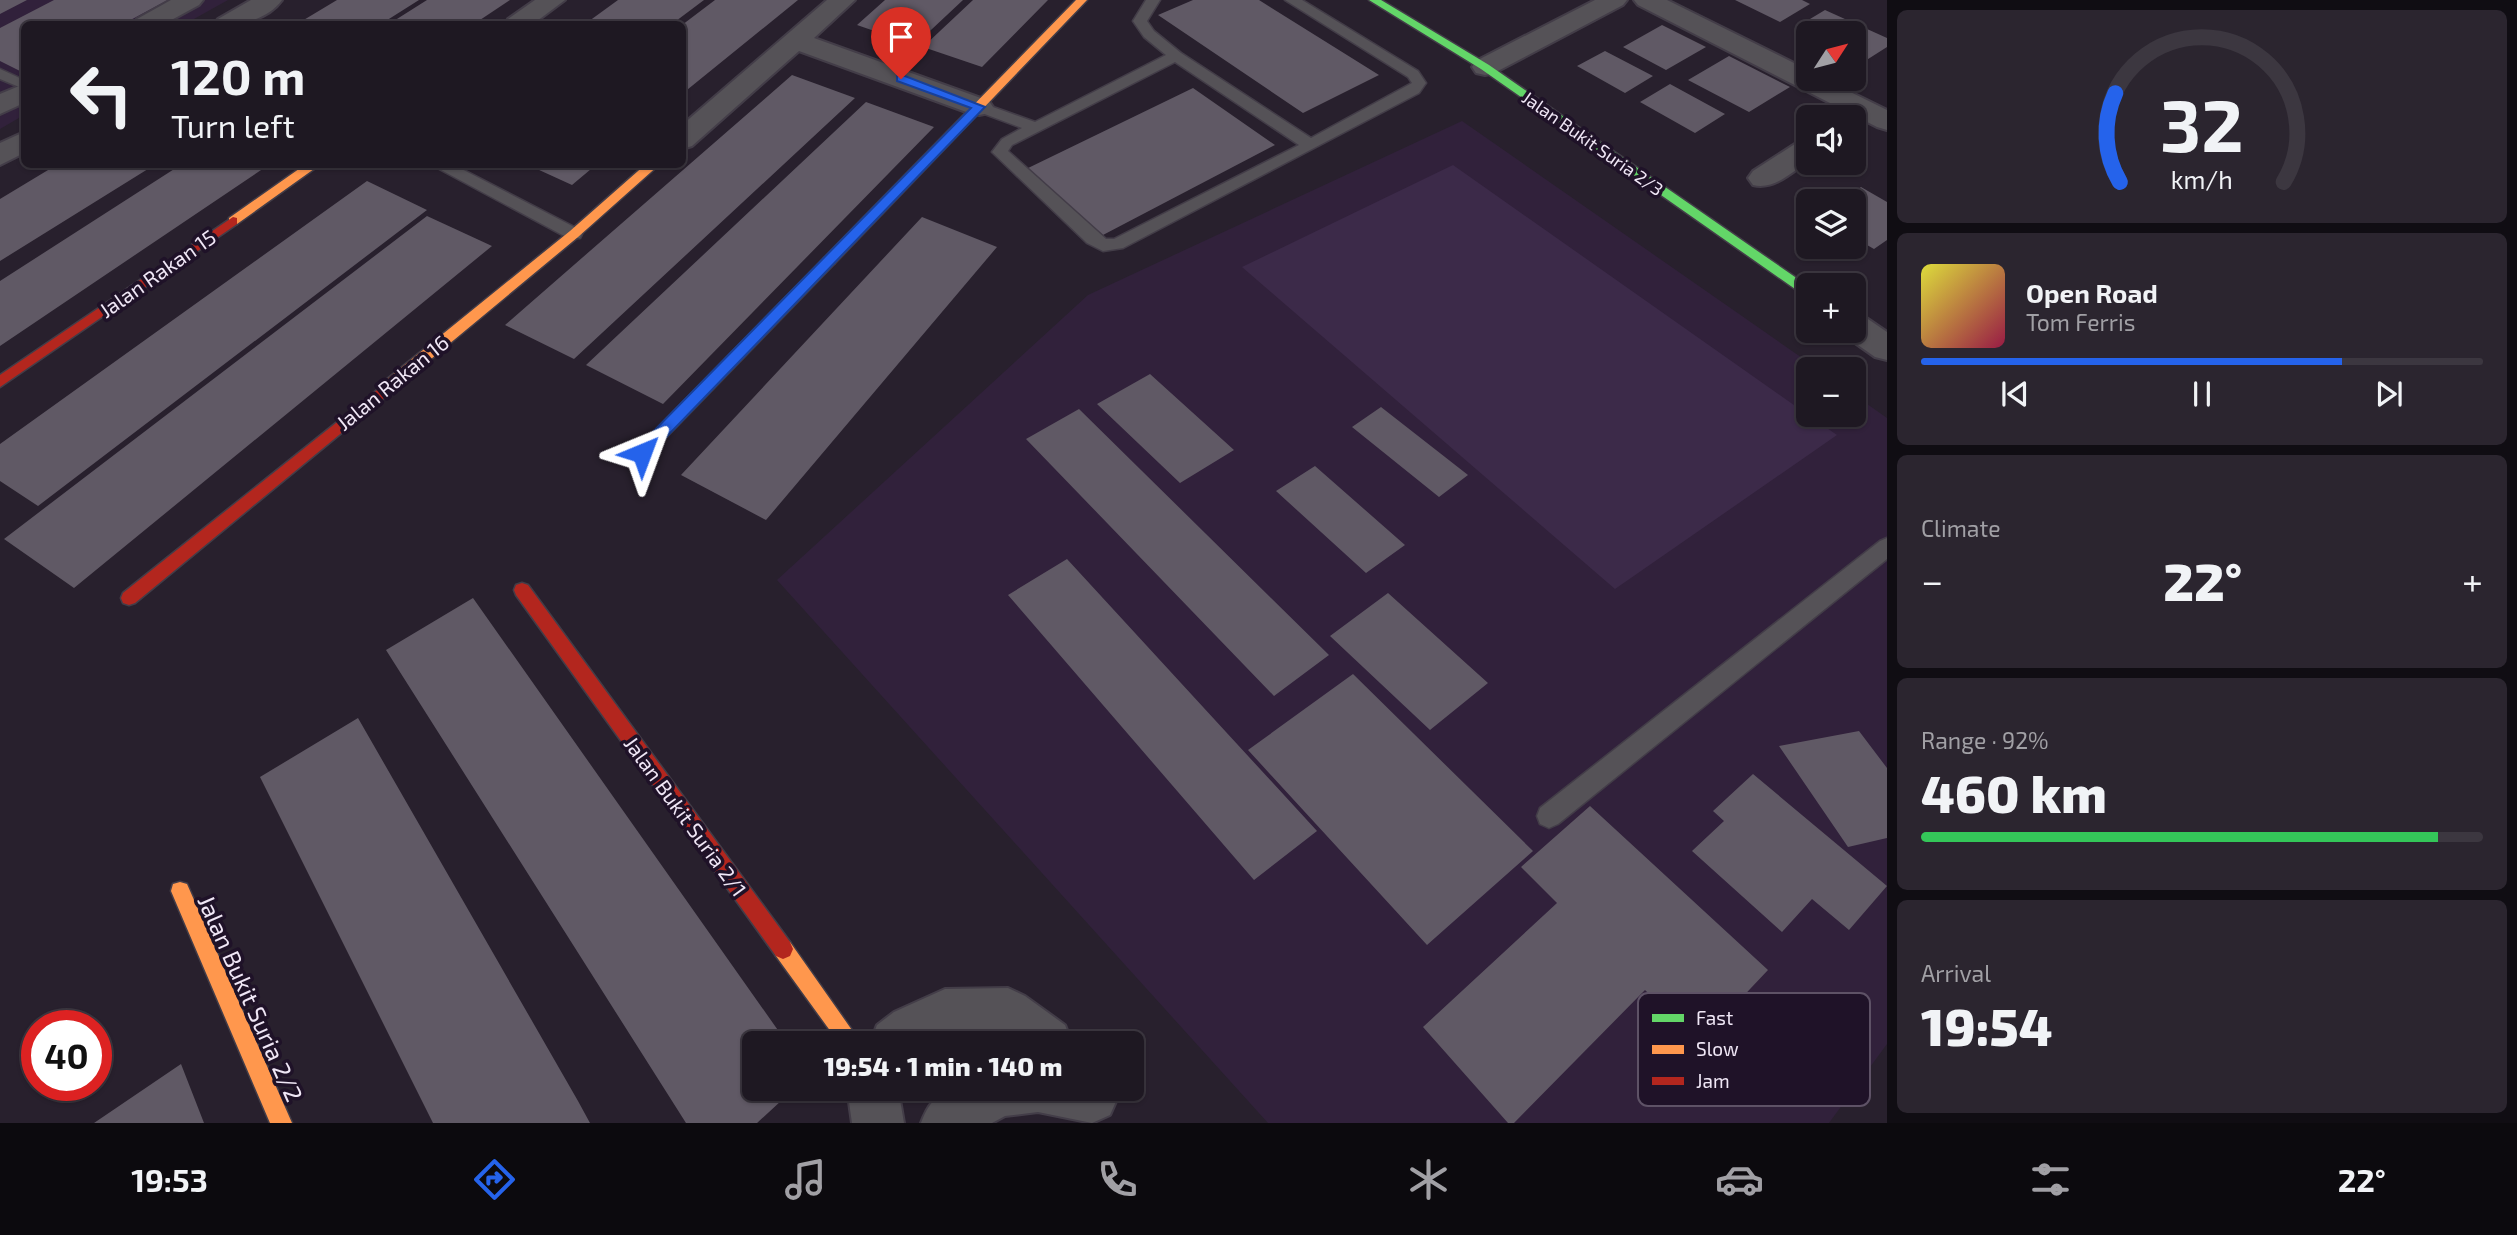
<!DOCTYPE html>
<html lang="en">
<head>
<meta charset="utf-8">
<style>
  :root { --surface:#1e1822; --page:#2b252f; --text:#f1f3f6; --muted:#a1a0a5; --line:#3c3740; --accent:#2563eb }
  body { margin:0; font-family:"Exo 2",sans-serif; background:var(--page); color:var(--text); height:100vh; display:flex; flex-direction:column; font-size:26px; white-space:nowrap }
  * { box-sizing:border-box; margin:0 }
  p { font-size:23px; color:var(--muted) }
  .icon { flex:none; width:38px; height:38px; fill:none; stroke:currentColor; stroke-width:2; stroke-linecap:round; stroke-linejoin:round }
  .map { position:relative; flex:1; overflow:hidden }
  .sheet { display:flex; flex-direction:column; gap:10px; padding:10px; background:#100d13; width:630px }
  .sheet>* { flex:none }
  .top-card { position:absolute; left:21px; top:21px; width:665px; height:147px; border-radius:10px; box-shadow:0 2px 5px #0004,0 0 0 2px var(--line); background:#1e1822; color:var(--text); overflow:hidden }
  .needle { width:46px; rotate:54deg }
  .tools { position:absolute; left:1796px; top:21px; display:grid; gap:14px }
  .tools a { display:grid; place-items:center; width:70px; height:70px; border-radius:10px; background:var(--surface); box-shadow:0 2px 5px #0004,0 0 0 2px var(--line); font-size:35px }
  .speed { position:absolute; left:21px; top:1010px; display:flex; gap:14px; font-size:35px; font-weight:700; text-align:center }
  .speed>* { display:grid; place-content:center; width:91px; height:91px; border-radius:50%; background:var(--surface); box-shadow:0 2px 5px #0004,0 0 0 2px var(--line); line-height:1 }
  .speed .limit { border:10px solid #d22; background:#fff; color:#111 }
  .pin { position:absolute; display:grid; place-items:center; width:60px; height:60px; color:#fff; margin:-72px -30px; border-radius:50% 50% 50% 0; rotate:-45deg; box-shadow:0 0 7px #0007 }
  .pin .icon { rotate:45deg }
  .me { position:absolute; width:77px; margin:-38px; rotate:44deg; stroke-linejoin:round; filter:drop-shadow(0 0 5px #0008) }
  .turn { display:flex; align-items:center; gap:24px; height:147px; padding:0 35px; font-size:32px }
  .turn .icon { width:91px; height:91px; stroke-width:2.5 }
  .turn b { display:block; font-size:49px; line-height:60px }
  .big { font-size:52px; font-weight:800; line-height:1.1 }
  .sheet .tile { flex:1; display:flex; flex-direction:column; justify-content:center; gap:10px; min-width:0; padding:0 24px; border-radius:10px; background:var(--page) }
  .sheet .dial { align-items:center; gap:0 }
  .dial svg { height:182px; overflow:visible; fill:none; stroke:var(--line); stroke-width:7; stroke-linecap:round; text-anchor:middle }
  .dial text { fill:var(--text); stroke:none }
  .song { display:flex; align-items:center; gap:21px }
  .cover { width:84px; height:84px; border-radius:10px; background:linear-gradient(135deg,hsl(60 70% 55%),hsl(340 70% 35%)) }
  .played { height:7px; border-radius:4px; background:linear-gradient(90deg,var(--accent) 75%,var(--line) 75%) }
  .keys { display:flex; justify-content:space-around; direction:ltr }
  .heat { display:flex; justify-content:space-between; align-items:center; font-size:38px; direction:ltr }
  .charge { height:10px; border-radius:5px; background:linear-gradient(90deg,#34c759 92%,var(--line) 0) }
  .trip { position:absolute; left:742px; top:1031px; width:402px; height:70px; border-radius:10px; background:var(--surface); box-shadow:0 2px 5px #0004,0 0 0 2px var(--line); font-weight:800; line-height:70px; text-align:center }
  .tab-bar { display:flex; height:112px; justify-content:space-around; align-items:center; background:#0c0a0e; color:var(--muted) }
  .tab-bar .icon { width:49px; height:49px }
  .tab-bar .current { color:var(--accent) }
  .tab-bar b { font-size:32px; color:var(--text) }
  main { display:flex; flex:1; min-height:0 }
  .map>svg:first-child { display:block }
  .built { fill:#31213b }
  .green { fill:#3c2a49 }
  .building { fill:#605965 }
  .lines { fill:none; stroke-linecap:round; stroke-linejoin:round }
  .lane-casing { stroke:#433d48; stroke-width:3 }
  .street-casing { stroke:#433d48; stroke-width:4 }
  .fast-casing { stroke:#433d48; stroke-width:3 }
  .slow-casing { stroke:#433d48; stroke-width:3 }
  .jam-casing { stroke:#433d48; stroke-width:3 }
  .lane { fill:#555257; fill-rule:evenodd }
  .street { fill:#555257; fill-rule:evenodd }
  .fast { fill:#63d668; fill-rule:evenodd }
  .slow { fill:#ff974d; fill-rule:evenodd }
  .jam { fill:#b3261e; fill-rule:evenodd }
  .route { fill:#2563eb; stroke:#184099; stroke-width:2 }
  .labels { text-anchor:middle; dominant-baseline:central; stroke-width:7; stroke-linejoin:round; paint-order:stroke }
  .far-street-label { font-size:18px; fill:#f0e7f6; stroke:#1f1228 }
  .street-label { font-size:21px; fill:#f0e7f6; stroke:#1f1228 }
  .near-street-label { font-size:24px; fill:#f0e7f6; stroke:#1f1228 }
  .key { fill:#1f1228; stroke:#5e5266; stroke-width:2 }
  .key-label { font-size:19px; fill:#f0e7f6 }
</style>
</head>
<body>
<main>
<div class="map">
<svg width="1887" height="1123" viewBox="0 0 1887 1123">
  <rect width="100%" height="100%" fill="#28202d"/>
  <path class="built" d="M0,0H228L185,24H24V115L0,129Z
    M1462,121L1818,369H1808V415H1853V394L1887,418V1044L1829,1123H1268L777,580L1088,295Z"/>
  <path class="green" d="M1453,165L1808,415L1837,435L1615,589L1242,267Z"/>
  <path class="building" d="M0,0H27L0,14Z
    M54,0H168L123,24H24V73L0,61V28Z
    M337,0H419L381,24H297Z
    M427,0H510L474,24H389Z
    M618,0H704L672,24H585Z
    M715,0H798L682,94V25Z
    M885,0H963L915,45L857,25Z
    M973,0H1048L982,67L923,47Z
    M1193,0H1259L1379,75L1303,113L1158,15Z
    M1735,0H1802L1810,4L1780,22Z
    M1825,10L1887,38V47L1865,61L1853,56V33H1806L1795,28Z
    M1662,25L1706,47L1666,70L1623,47Z
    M1605,51L1653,76L1625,93L1577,66Z
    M1729,56L1790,87L1749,112L1688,80Z
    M792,75L855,98L574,359L505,325Z
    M1670,84L1725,114L1695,133L1640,102Z
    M1193,88L1275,145L1103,235L1024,170Z
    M866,102L934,127L663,404L586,365Z
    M58,164H156L0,261V199Z
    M182,164H270L0,346V281Z
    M526,164H597L572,185Z
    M367,181L427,210L38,506L0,481V444Z
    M1861,187L1887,202V240L1874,249L1853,237V201H1840Z
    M427,216L492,246L74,588L4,539Z
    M922,217L997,247L766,520L681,475Z
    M1150,374L1234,450L1180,483L1097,404Z
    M1381,407L1468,475L1439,497L1352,427Z
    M1079,409L1329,655L1274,696L1026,439Z
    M1315,466L1405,545L1366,573L1276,491Z
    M1067,559L1317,831L1254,880L1008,595Z
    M1388,593L1488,683L1430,730L1330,636Z
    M473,598L787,1043H754V1088H795L757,1123H686L386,650Z
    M1353,674L1533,851L1427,945L1248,750Z
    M358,718L578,1101L590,1123H433L260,777Z
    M1859,731L1887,768V838L1848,847L1779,746Z
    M1753,774L1887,886L1849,930L1812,899L1782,932L1692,851L1724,821L1713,811Z
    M1590,806L1768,970L1699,1043L1645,990L1514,1123H1508L1423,1027L1557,903L1521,867Z
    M181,1064L204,1123H94Z"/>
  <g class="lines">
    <defs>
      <path id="lane" d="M1146,0H1160L1147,21L1154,31L1181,53L1311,138L1412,83L1408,77L1285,0H1302L1418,71L1426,83L1419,93L1123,248L1103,251L1087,243L992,152L1002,139L1022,128L974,110L971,107L979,102L1035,122L1166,55L1144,37L1133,21ZM1175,62L1299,145L1114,239H1106L1008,151L1012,145Z
        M0,69L24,80V89L0,79Z
        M430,164H452L580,230L582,234L580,238H568Z
        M1887,538V559L1558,824L1549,828L1540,824L1537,816L1540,808L1880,541Z"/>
      <path id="street" d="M171,0H203L199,5L164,24H133L137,19Z
        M251,0H282C267,21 237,26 214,24L218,19Z
        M535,0H565L533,24H505L508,19Z
        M827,0H855L814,38L989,101L993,107L989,113L979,115L969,113L799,51L692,146L682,149V125Z
        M1595,0H1627L1623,5L1494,73L1485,75L1476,73L1472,67L1476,61Z
        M1634,0H1667L1808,70V79H1824L1887,110V130L1877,127L1638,5Z
        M24,84V103L0,114V94Z
        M24,132V153L0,165V143Z
        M1808,139V161C1791,173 1774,190 1753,185L1748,178L1753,171L1798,142Z
        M1853,313L1865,317L1887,332V360L1875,357L1841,333L1840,331H1853Z
        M1008,988L1025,996L1065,1025L1072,1043H1007L1000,1038L948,1039L939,1043H870L877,1025L894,1012L945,989Z
        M847,1088H898L904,1123H852Z
        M951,1088H1114L1118,1097L1110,1115L1092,1123L1038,1112L1005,1116L992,1123H921C928,1105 934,1097 951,1088Z"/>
      <path id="fast" d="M1369,0H1381L1489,65L1808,286V298L1481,69Z
        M829,257L835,261L834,264L647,457H637L635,453L637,449L824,258Z"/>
      <path id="slow" d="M1076,0H1087L834,264H824V258Z
        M306,164H321L237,224H229V218Z
        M646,164H660L578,237L396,388H386L384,384L386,380L570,231Z
        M180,882L187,884L292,1123H270L171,891L173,884Z
        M783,939L790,942L861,1043H839L776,956L773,949L776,942Z"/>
      <path id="jam" d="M233,217L237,218V224L0,387V375Z
        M391,379L396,380L398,384L396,388L135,603L129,605L123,603L121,598L123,593Z
        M522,583L528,585L790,942L793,949L790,956L783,959L776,956L516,595L514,590L516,585Z"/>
    </defs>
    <use href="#lane" class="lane-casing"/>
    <use href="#street" class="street-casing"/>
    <use href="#fast" class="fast-casing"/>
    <use href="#slow" class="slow-casing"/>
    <use href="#jam" class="jam-casing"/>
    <use href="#lane" class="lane"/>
    <use href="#street" class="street"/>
    <use href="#fast" class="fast"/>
    <use href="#slow" class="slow"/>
    <use href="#jam" class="jam"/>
  </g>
  <path class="route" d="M897,76H905L985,107L647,457H636L634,453L636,449L971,108L897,81Z"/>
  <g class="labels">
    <g class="far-street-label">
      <text transform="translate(1593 143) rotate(35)">Jalan Bukit Suria 2/3</text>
    </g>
    <g class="street-label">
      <text transform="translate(157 273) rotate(-35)">Jalan Rakan 15</text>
      <text transform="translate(392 382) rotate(-39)">Jalan Rakan 16</text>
      <text transform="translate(686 816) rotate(54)">Jalan Bukit Suria 2/1</text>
    </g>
    <g class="near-street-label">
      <text transform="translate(251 998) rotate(66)">Jalan Bukit Suria 2/2</text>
    </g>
  </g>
  <rect x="1638" y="993" width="232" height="113" rx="10" class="key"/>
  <rect x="1652" y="1014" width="32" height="8" fill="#63d668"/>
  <rect x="1652" y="1045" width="32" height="9" fill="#ff974d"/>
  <rect x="1652" y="1077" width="32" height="8" fill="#b3261e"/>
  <g class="key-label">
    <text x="1696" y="1025">Fast</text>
    <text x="1696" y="1056">Slow</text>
    <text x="1696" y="1088">Jam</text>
  </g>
</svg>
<div class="tools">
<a><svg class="needle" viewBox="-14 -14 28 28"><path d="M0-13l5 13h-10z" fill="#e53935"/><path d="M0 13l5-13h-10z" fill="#a1a0a5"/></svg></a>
<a><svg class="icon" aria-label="sound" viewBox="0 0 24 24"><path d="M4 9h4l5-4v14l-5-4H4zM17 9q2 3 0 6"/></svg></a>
<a><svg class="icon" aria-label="layers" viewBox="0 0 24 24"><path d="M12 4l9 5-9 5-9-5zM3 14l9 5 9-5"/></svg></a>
<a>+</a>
<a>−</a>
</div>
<div class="speed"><div class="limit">40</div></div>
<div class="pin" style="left:901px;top:79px;background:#d93025"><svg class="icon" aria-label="arrive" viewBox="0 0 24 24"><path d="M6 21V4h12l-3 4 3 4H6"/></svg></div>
<svg class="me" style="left:642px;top:453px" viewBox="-20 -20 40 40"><path d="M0-17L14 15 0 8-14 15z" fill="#2563eb" stroke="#fff" stroke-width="4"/></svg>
<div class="trip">19:54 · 1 min · 140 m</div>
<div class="top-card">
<div class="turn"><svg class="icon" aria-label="left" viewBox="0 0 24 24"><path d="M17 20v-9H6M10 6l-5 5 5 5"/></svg><div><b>120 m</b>Turn left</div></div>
</div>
</div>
<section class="sheet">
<div class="tile dial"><svg viewBox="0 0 100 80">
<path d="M14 69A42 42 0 1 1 86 69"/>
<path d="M14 69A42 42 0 0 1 12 30" stroke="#2563eb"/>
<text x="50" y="56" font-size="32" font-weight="700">32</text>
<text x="50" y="72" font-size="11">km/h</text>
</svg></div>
<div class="tile">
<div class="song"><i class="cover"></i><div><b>Open Road</b><p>Tom Ferris</p></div></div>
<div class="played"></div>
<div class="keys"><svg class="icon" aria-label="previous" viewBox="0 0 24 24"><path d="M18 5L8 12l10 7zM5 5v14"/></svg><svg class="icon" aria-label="pause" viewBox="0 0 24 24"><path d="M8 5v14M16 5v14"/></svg><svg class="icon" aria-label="next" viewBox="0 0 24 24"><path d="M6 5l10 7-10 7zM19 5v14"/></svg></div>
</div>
<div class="tile"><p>Climate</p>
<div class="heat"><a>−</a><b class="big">22°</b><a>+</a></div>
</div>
<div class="tile"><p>Range · 92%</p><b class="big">460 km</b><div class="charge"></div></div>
<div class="tile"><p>Arrival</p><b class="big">19:54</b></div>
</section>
</main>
<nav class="tab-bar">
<b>19:53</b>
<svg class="icon current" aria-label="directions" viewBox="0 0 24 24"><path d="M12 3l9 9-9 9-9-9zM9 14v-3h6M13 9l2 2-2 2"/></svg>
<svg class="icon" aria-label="music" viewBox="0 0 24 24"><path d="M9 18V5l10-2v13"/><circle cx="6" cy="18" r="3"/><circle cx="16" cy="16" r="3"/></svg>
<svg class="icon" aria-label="phone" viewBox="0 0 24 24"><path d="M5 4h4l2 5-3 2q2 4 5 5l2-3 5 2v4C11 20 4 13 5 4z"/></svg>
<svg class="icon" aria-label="climate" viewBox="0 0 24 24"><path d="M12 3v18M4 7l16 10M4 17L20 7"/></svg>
<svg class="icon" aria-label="car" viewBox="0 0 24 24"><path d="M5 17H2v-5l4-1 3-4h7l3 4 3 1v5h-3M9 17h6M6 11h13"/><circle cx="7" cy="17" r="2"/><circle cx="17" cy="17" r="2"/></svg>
<svg class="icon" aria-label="filters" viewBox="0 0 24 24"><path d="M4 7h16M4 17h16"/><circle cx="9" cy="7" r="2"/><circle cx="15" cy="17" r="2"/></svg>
<b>22°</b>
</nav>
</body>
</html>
